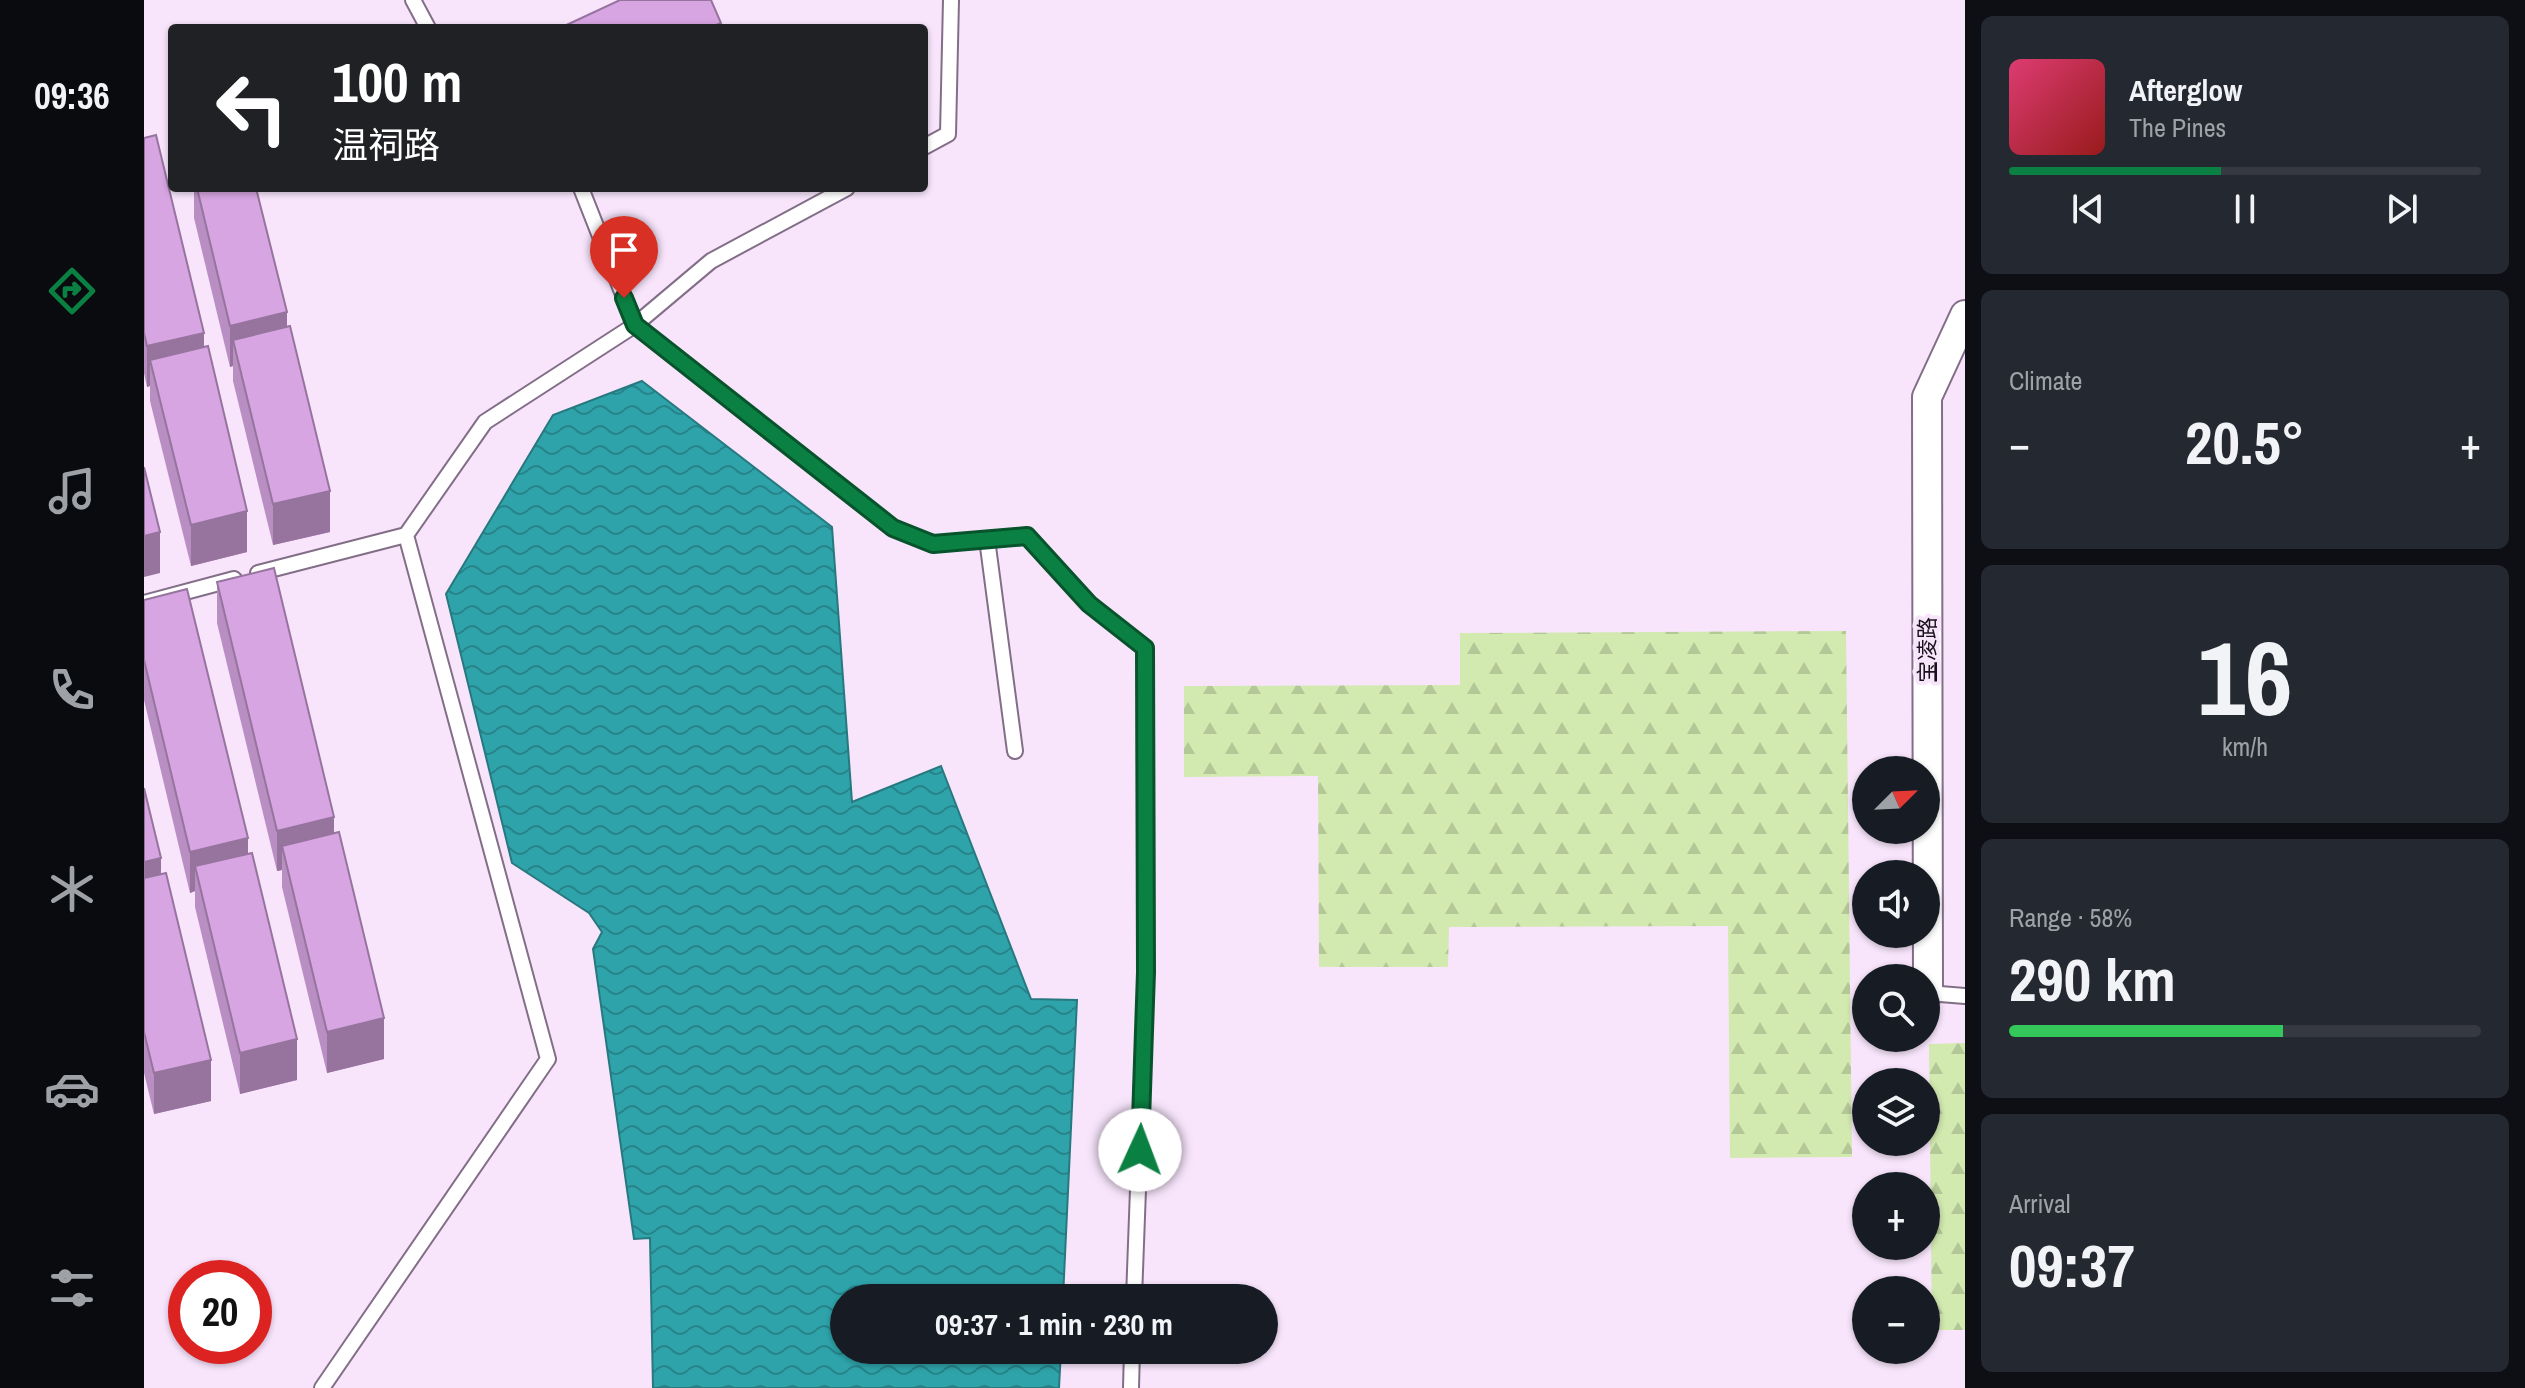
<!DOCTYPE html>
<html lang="en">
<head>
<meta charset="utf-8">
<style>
  :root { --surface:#171b24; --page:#242831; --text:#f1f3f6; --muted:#9ea1a6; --line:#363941; --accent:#0b8043 }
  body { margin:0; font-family:"Archivo Narrow","Noto Sans SC",sans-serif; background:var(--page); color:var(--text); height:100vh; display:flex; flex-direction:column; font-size:30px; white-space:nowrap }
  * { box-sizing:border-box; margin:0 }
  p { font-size:26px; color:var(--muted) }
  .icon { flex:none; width:44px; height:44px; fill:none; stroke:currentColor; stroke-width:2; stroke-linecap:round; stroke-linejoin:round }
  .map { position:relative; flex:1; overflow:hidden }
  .sheet { display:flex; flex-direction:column; gap:16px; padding:16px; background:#0d0f14; width:560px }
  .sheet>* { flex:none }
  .guide { position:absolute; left:24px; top:24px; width:760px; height:168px; border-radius:8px; box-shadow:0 2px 6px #0004; background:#202124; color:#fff; overflow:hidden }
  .needle { width:52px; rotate:66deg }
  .fabs { position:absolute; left:1708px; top:756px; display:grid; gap:16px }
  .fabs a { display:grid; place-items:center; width:88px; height:88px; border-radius:50%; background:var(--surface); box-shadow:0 2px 6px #0004; font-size:40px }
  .speed { position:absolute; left:24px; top:1260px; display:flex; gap:16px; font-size:40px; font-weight:700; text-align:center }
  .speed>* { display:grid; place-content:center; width:104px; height:104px; border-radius:50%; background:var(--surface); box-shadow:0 2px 6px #0004; line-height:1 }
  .speed .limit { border:12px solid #d22; background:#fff; color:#111 }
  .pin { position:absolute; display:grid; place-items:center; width:68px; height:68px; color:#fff; margin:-82px -34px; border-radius:50% 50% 50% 0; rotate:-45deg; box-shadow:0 0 8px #0007 }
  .pin .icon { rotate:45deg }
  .me { position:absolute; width:88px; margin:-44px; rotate:2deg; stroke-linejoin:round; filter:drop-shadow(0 0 6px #0008) }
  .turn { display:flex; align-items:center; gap:28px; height:168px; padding:0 32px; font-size:36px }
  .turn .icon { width:104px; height:104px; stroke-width:2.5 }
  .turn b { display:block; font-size:56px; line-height:68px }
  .big { font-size:60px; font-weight:700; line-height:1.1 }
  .sheet .widget { flex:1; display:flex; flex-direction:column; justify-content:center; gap:12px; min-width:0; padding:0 28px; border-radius:12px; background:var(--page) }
  .sheet .dial { align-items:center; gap:0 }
  .dial b { font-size:104px; line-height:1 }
  .song { display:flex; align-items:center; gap:24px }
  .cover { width:96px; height:96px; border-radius:12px; background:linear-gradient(135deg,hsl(340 70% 55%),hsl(0 70% 35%)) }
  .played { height:8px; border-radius:4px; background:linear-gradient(90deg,var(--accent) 45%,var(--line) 45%) }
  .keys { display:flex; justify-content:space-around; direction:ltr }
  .heat { display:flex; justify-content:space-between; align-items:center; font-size:44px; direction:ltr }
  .charge { height:12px; border-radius:6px; background:linear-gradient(90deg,#34c759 58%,var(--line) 0) }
  .trip { position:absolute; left:686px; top:1284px; width:448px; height:80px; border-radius:40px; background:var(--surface); box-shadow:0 2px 6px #0004; font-weight:700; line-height:80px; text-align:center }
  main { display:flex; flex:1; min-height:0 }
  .menu { display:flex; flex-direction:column; width:144px; justify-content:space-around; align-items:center; background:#090b0e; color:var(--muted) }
  .menu .icon { width:56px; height:56px }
  .menu .selected { color:var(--accent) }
  .menu b { font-size:36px; color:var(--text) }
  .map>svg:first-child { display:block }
  .forest { fill:url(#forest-firs) }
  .water { fill:url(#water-waves); stroke:#28787f; stroke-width:2 }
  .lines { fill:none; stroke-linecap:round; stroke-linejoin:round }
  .lane-casing { stroke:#836e87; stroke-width:18 }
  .street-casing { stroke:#836e87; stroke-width:32 }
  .lane { stroke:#fff; stroke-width:14 }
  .street { stroke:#fff; stroke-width:28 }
  .wall { fill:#b98ec2 }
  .shaded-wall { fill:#96749e }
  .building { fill:#d7a5e1; stroke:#96749e; stroke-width:2 }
  .route-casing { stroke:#07532c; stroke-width:20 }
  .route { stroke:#0b8043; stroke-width:14 }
  .labels { text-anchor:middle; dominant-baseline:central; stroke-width:8; stroke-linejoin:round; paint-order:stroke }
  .street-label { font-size:22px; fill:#19111a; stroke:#f8e5fc }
</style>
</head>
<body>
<main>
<nav class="menu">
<b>09:36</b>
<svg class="icon selected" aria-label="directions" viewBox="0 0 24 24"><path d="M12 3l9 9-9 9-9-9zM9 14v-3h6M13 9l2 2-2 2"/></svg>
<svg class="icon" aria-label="music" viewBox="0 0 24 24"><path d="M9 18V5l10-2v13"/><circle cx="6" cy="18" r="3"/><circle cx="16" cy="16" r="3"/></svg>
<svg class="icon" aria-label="phone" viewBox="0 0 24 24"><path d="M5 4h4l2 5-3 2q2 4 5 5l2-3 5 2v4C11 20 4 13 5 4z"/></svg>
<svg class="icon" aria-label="climate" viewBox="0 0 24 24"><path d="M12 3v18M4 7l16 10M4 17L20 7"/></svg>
<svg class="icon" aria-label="car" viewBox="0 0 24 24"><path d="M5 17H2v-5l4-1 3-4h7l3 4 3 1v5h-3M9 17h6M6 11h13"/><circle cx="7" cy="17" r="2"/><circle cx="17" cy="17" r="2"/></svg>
<svg class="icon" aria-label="filters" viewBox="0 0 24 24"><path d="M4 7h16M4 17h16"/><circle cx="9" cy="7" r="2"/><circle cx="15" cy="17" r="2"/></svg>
</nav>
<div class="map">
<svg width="1821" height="1388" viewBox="0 0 1821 1388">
  <defs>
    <pattern id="forest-firs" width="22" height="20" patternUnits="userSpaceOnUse" patternTransform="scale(2)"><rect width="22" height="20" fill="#d2e9b0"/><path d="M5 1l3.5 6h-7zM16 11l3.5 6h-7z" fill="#b4c797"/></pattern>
    <pattern id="water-waves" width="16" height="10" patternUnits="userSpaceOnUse" patternTransform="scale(2)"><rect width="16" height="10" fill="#2ea4aa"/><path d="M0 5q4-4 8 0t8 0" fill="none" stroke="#26848a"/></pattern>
  </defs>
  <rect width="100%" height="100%" fill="#f8e5fc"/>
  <path class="forest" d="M1702,631L1708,1157L1586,1158L1584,926L1305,927L1304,967H1175L1174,776L1040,777V686L1316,685V633Z
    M1821,1043V1330H1788L1785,1044Z"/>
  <path class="water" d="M498,381L688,527L708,802L797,766L887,999L933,1000L919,1298H700V1350H917L915,1388H509L506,1238L490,1239L449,949L458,932L445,913L368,863L302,594L409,415Z"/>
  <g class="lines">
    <defs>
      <path id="lane" d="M269,0L284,28
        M780,147L804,134L807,0
        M437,188L491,325L749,528L789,544L883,536L945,604L1001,648L1002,972L990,1298
        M843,539L871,751
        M114,573L262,535L341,422L491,325L567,261L703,188
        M0,603L90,579
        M1784,993L1821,996
        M178,1388L404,1059L262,535
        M987,1388L988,1350"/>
      <path id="street" d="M1784,993L1783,397L1821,315"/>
    </defs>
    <use href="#lane" class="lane-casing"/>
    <use href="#street" class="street-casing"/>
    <use href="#lane" class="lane"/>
    <use href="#street" class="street"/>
  </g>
  <path class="wall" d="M0,138L60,347L103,552L47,566L6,401V386L3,387L0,373Z
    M50,188H112L186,532L129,545L89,381V366L86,367L50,218Z
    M73,582L190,833L240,1059L183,1073L138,887V870L133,871L73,623Z
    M0,600L104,854L153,1080L96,1094L51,907V891L46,893L0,700Z
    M0,788L17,874L67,1101L10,1114L0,1073Z"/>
  <path class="shaded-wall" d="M577,23V28H565Z
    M143,312V353L89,340V366L86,367V326Z
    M60,333V374L6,360V386L3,387V346Z
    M186,491V532L129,545V504Z
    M103,511V552L47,566V525Z
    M16,532V573L0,577V536Z
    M190,817V858L138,846V870L133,871V831Z
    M104,838V879L51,866V891L46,893V852Z
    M17,858V899L0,903V862Z
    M240,1018V1059L183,1073V1032Z
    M153,1039V1080L96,1094V1053Z
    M67,1060V1101L10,1114V1073Z"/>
  <path class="building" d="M476,0H567L577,23L565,28H416Z
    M12,135L60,333L3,346L0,333V138Z
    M53,188H112L143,312L86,326Z
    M146,326L186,491L129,504L89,340Z
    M64,346L103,511L47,525L6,360Z
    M0,467L16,532L0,536Z
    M130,568L190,817L133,831L73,582Z
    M43,589L104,838L46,852L0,660V600Z
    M0,788L17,858L0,862Z
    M195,832L240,1018L183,1032L138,846Z
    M108,853L153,1039L96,1053L51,866Z
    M22,873L67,1060L10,1073L0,1032V878Z"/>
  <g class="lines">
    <defs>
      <path id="route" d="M480,298L491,325L749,528L789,544L883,536L945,604L1001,648L1002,972L996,1150"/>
    </defs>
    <use href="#route" class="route-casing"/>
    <use href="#route" class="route"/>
  </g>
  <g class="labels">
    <g class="street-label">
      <text transform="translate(1783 650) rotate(-90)">宝凌路</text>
    </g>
  </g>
</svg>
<div class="fabs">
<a><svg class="needle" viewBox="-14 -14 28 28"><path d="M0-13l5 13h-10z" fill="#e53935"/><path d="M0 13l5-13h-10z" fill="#9ea1a6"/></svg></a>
<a><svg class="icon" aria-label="sound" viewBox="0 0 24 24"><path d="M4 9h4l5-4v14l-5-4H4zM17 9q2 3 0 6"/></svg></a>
<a><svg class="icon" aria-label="search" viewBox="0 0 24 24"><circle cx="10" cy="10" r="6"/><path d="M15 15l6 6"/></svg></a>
<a><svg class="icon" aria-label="layers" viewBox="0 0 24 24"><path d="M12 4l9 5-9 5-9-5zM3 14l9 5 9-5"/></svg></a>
<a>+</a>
<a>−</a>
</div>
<div class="speed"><div class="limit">20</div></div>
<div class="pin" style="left:480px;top:298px;background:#d93025"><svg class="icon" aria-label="arrive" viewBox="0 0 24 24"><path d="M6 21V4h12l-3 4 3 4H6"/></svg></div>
<svg class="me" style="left:996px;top:1150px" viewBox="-20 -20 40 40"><circle r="19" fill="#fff"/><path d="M0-13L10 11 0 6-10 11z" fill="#0b8043"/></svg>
<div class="trip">09:37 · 1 min · 230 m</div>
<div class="guide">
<div class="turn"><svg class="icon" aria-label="left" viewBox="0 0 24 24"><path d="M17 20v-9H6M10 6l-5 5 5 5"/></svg><div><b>100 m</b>温祠路</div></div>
</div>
</div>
<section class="sheet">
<div class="widget">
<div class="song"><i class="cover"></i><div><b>Afterglow</b><p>The Pines</p></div></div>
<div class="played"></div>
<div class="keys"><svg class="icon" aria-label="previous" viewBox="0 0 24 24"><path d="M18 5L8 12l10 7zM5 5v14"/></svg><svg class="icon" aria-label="pause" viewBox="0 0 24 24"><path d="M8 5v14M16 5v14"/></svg><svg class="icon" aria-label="next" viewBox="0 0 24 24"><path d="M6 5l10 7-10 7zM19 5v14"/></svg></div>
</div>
<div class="widget"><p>Climate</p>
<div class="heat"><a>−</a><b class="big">20.5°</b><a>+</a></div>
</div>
<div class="widget dial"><b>16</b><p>km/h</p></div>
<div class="widget"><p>Range · 58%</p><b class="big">290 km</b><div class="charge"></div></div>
<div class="widget"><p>Arrival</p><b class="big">09:37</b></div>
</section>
</main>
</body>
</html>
